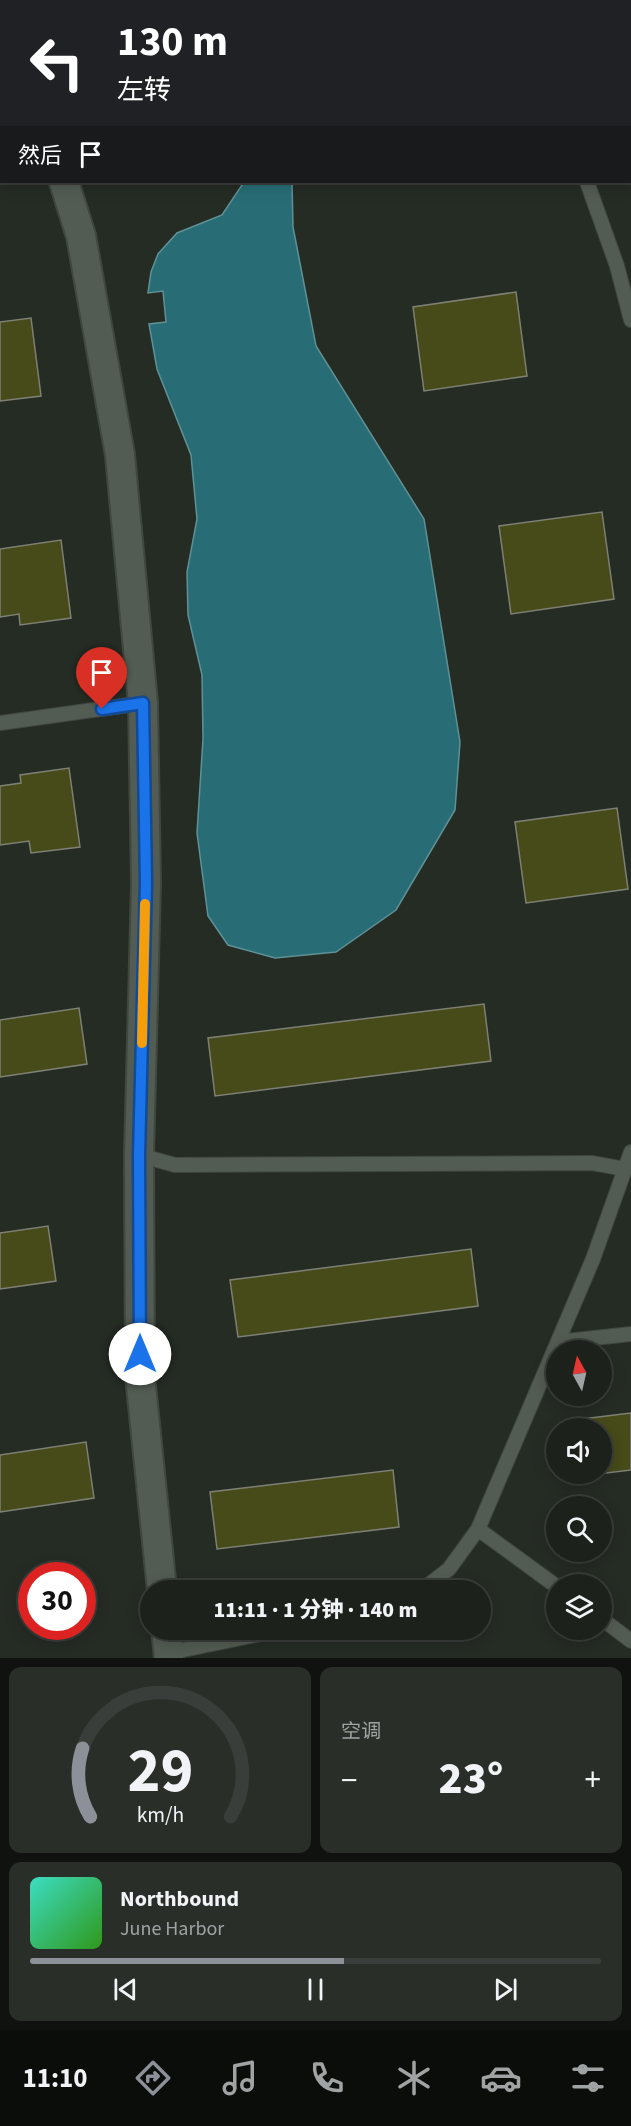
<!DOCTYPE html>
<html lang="zh">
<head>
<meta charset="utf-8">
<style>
  :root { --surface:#1c211b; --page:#292e28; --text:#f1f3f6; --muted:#a0a3a3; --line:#3a3e3a; --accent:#8c9099 }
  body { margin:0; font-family:"Source Sans 3","Noto Sans SC",sans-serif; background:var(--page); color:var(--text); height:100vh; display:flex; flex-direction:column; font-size:22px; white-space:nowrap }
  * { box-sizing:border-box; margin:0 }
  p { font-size:20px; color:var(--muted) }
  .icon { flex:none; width:33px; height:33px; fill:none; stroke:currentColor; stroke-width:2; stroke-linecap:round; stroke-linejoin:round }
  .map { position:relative; height:1658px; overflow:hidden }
  .panel { display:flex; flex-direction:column; gap:9px; padding:9px; background:#0f120f; flex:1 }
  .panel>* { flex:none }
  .guide { position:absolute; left:0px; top:0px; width:632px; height:183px; box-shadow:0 3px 15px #0003,0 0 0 2px var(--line); background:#202124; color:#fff; overflow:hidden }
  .needle { width:39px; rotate:352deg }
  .fabs { position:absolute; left:546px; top:1340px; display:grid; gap:12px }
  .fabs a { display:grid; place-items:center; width:66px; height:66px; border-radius:50%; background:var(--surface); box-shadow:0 3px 15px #0003,0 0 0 2px var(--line); font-size:30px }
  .speed { position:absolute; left:18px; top:1562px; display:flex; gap:12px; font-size:30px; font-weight:700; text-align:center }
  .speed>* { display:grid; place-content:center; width:78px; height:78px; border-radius:50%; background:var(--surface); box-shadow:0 3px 15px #0003,0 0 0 2px var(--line); line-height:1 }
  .speed .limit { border:9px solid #d22; background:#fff; color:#111 }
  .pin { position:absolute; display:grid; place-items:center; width:51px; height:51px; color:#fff; margin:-62px -26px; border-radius:50% 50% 50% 0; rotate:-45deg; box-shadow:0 0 6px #0007 }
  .pin .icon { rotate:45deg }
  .me { position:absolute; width:66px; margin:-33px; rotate:0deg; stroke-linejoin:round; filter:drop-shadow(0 0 4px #0008) }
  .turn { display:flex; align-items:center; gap:21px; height:126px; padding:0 18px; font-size:27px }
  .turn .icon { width:78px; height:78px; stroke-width:2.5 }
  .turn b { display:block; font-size:42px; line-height:51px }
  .then { display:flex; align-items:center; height:57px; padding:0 18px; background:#0003; gap:12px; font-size:22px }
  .big { font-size:45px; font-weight:800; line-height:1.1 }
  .panel .tile { flex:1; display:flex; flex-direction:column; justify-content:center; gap:9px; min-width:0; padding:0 21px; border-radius:12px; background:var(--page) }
  .panel .dial { align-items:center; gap:0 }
  .dial svg { height:156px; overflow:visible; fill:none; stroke:var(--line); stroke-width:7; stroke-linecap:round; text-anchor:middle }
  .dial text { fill:var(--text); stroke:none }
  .song { display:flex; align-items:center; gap:18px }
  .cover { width:72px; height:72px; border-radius:9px; background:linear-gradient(135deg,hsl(170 70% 55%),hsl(110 70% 35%)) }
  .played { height:6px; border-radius:3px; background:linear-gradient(90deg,var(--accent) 55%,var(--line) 55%) }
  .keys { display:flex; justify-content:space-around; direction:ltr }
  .heat { display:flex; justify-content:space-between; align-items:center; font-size:33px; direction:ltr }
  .panel .tiles { flex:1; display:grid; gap:9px; grid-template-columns:1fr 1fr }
  .tile:last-child { grid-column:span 2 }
  .trip { position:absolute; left:140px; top:1580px; width:351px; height:60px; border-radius:30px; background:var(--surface); box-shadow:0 3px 15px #0003,0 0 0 2px var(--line); font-weight:800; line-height:60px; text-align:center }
  .dock { display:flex; height:96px; justify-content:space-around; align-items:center; background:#0b0d0b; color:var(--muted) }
  .dock .icon { width:42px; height:42px }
  .dock .selected { color:var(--accent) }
  .dock b { font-size:27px; color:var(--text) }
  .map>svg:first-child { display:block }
  .water { fill:#286d76; stroke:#5f9196; stroke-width:1.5 }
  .building { fill:#474a19; stroke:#7e8074; stroke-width:1.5 }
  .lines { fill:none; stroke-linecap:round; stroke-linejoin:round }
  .service-casing { stroke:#404740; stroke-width:16 }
  .minor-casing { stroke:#404740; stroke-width:32 }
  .service { stroke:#535c53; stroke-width:14 }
  .minor { stroke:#535c53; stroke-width:28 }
  .route-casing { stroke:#114b97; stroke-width:15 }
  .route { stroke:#1a73e8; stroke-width:10 }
  .slow { stroke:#f59e0b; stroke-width:10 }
</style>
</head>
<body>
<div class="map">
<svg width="631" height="1658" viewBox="0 0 631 1658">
  <rect width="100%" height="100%" fill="#252c24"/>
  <path class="water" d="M244,182H292L293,227L316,346L424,519L460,742L455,810L396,910L336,952L275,958L228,945L208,916L197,833L203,739L202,675L188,615L187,572L197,519L191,455L157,369L149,324L166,322L163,291L148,293L151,272L158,254L177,233L222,215Z"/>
  <path class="building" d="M516,292L527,376L424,391L413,307Z
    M31,318L41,396L0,401V322Z
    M602,512L614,599L511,614L499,526Z
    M61,540L71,618L20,625L19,614L0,617V549Z
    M69,768L80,847L31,853L29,841L0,845V786L21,783L20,775Z
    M617,808L628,889L526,903L515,822Z
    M484,1004L491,1061L215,1096L208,1038Z
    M79,1008L87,1064L0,1077V1020Z
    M48,1226L56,1281L0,1289V1233Z
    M471,1249L478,1306L238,1337L230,1280Z
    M631,1413V1470L573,1477V1473H602V1428H567L566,1421Z
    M86,1442L94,1498L0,1512V1455Z
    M393,1470L399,1527L217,1549L210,1492Z"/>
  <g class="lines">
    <defs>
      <path id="service" d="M517,0V2
        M587,182L617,266L631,320
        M0,723L143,703
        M139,1155L175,1165L592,1163L625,1169
        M558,1342L631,1334
        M478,1529L556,1586
        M422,1590L449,1569L478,1529L593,1259L631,1152
        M602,1619L631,1641
        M168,1653L285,1629"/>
      <path id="minor" d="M7,0L8,2
        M64,182L81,236L120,455L143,703L146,883L139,1155L140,1376L162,1590
        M166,1629L169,1658"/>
    </defs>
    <use href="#service" class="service-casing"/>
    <use href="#minor" class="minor-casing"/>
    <use href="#service" class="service"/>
    <use href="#minor" class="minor"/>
  </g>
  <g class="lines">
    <defs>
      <path id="route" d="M102,709L143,703L146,883L139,1155L140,1354"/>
    </defs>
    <use href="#route" class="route-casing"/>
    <use href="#route" class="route"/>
    <path class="slow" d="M142,1043L145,904"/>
  </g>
</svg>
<div class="fabs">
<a><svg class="needle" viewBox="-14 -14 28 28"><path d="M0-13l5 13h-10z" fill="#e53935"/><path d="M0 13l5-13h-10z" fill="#a0a3a3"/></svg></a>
<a><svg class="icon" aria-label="sound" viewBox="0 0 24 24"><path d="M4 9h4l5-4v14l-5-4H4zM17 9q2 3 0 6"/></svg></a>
<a><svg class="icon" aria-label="search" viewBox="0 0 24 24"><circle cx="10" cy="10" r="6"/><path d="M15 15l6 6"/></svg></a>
<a><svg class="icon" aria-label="layers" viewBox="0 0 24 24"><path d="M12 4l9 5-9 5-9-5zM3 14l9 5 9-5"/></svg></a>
</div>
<div class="speed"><div class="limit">30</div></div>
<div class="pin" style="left:102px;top:709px;background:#d93025"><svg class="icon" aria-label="arrive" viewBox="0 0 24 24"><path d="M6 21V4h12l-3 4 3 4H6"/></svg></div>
<svg class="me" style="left:140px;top:1354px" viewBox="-20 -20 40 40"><circle r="19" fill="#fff"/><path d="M0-13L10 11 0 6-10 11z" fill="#1a73e8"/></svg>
<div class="trip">11:11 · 1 分钟 · 140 m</div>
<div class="guide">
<div class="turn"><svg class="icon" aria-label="left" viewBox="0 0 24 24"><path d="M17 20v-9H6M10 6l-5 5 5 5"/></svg><div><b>130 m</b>左转</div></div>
<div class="then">然后<svg class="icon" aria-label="arrive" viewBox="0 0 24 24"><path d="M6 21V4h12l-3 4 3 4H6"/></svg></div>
</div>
</div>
<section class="panel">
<div class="tiles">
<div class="tile dial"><svg viewBox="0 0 100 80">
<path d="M14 69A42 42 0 1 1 86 69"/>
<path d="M14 69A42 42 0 0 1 10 34" stroke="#8c9099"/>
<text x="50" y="56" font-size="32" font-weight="700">29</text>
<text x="50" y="72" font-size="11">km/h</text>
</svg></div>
<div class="tile"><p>空调</p>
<div class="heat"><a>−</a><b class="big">23°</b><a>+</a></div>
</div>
<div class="tile">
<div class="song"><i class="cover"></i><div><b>Northbound</b><p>June Harbor</p></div></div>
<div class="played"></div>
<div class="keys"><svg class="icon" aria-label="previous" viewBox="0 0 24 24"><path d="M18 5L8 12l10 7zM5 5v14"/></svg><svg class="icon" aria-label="pause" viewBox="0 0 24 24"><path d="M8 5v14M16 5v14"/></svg><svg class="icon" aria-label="next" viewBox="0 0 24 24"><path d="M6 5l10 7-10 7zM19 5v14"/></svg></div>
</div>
</div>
</section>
<nav class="dock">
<b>11:10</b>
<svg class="icon selected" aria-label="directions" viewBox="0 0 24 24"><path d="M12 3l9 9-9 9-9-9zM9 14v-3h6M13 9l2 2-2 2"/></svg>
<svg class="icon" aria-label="music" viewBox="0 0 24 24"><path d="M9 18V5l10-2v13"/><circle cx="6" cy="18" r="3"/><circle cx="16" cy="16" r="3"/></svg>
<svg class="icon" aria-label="phone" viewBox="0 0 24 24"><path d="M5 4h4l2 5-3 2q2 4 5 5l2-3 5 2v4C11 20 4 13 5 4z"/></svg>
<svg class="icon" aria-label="climate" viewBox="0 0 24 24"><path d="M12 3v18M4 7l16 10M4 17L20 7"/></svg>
<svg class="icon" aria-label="car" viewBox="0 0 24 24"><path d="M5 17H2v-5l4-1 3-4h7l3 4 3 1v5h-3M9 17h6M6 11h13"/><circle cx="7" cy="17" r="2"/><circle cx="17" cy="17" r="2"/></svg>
<svg class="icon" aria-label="filters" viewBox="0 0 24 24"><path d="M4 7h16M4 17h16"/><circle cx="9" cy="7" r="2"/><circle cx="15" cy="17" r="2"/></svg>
</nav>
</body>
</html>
